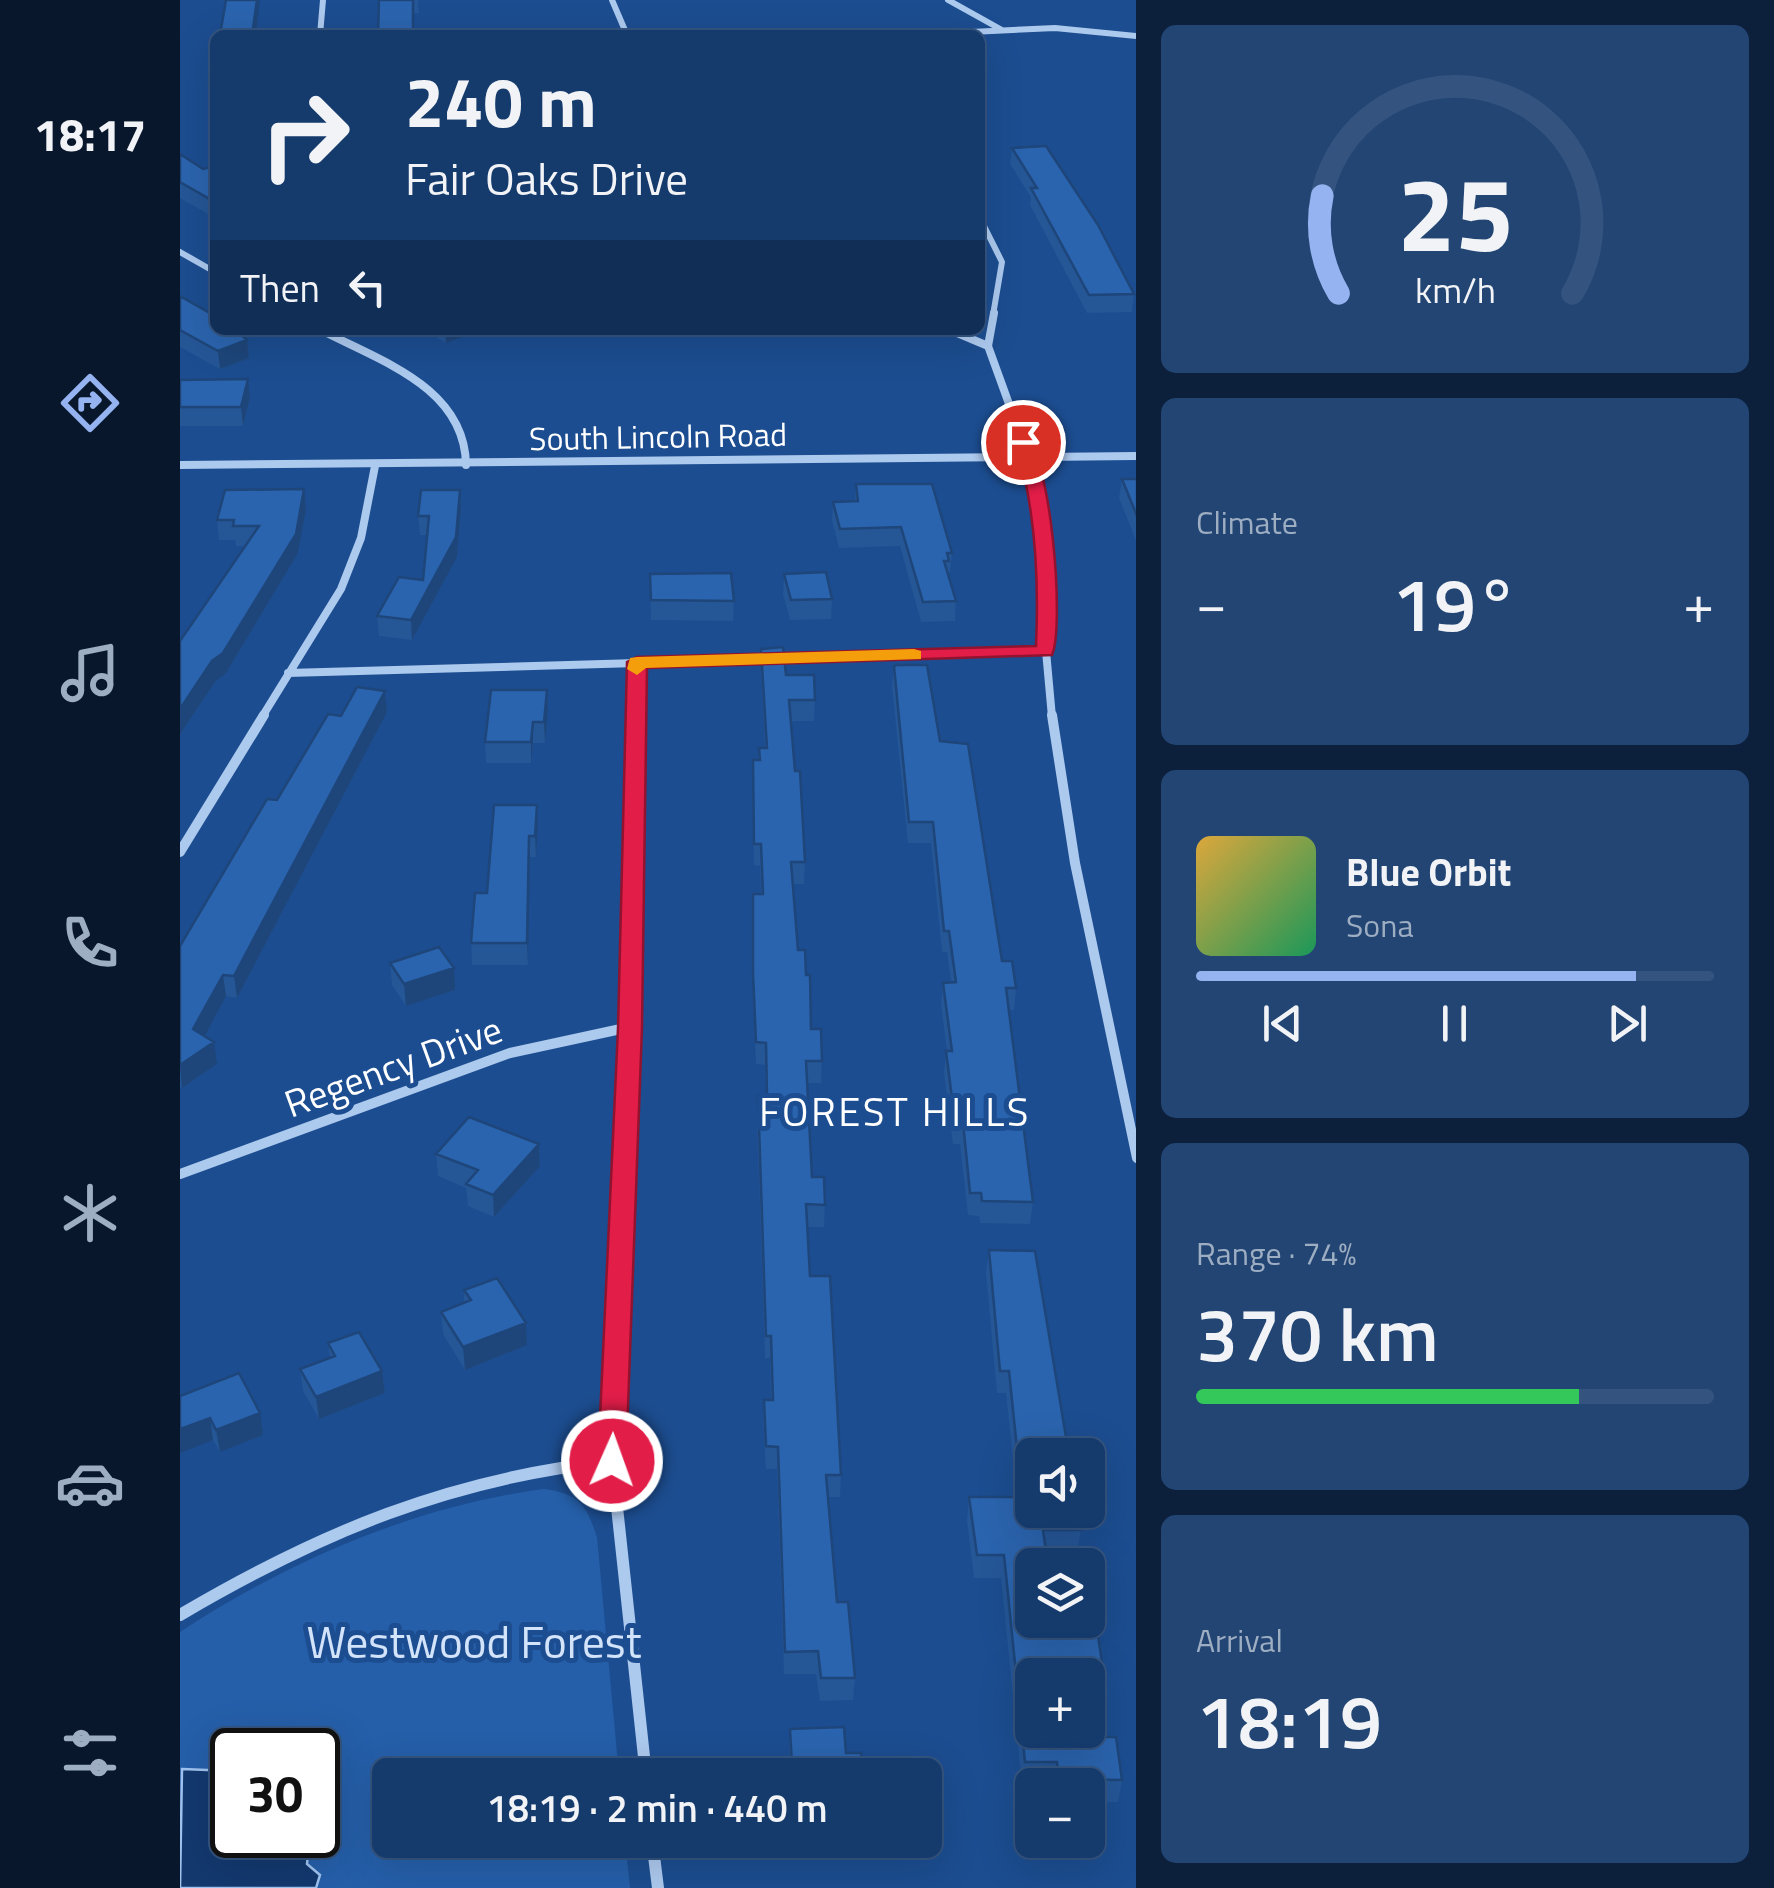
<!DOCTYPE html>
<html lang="en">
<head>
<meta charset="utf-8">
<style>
  :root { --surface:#153a6c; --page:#224574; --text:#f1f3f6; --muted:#9dadc2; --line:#34547f; --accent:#95b2f1 }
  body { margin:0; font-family:"Titillium Web",sans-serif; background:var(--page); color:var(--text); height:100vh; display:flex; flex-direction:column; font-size:38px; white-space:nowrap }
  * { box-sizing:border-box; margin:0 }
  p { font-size:32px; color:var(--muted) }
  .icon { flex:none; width:55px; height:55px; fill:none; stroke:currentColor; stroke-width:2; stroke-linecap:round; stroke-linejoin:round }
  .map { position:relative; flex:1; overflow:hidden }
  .drawer { display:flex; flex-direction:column; gap:25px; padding:25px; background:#0c203b; width:638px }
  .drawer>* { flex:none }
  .guide { position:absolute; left:30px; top:30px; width:775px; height:305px; border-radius:15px; box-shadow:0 10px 40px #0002,0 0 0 2px var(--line); background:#153a6c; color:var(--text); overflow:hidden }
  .buttons { position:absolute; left:835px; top:1438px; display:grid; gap:20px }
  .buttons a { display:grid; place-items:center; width:90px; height:90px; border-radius:15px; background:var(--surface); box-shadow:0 10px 40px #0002,0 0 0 2px var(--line); font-size:50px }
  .speed { position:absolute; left:30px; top:1728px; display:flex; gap:20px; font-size:50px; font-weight:700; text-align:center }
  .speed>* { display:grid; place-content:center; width:130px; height:130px; border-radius:50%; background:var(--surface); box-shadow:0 10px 40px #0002,0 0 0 2px var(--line); line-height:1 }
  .speed .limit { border:5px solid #111; border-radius:15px; background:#fff; color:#111 }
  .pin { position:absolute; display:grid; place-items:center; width:85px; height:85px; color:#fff; margin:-42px; border:5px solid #fff; border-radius:50%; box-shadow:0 2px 10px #0007 }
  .me { position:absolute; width:110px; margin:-55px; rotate:2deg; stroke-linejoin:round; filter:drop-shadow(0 0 8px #0008) }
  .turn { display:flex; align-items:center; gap:35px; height:210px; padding:0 30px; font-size:45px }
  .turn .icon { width:130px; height:130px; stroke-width:2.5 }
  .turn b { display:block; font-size:70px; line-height:85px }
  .then { display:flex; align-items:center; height:95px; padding:0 30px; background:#0003; gap:20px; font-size:38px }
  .big { font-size:75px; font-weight:600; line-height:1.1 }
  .drawer .widget { flex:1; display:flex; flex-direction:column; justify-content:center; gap:15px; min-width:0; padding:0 35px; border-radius:15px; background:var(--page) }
  .drawer .dial { align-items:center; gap:0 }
  .dial svg { height:260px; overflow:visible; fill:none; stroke:var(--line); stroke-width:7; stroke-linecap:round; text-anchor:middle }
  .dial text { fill:var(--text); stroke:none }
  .song { display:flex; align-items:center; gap:30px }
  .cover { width:120px; height:120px; border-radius:15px; background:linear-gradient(135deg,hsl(40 70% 55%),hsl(150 70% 35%)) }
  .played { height:10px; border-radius:5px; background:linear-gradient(90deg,var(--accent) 85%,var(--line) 85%) }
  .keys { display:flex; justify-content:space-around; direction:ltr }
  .heat { display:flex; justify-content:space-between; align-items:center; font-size:55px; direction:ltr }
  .charge { height:15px; border-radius:8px; background:linear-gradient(90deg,#34c759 74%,var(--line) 0) }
  .trip { position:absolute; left:192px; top:1758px; width:570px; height:100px; border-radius:15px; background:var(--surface); box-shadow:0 10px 40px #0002,0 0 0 2px var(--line); font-weight:600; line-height:100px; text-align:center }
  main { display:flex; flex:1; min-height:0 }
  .menu { display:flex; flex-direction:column; width:180px; justify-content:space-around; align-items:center; background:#08172b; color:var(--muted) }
  .menu .icon { width:70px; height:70px }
  .menu .on { color:var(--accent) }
  .menu b { font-size:45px; color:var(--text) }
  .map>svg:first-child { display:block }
  .green { fill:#255fa9 }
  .water { fill:#13396f; stroke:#9fc3f0; stroke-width:2.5 }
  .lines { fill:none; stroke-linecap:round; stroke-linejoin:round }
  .minor-far3 { stroke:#acc9ee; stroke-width:6 }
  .minor-far2 { stroke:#acc9ee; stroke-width:8 }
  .minor-far1 { stroke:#acc9ee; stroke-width:10 }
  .minor { stroke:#acc9ee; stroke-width:12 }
  .tertiary { fill:#acc9ee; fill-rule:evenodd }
  .wall { fill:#255696 }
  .shaded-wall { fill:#1e467a }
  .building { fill:#2b64ae; stroke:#1e467a; stroke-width:2.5 }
  .route { fill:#e11d48; stroke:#92132f; stroke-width:2.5 }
  .slow { fill:#f59e0b }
  .labels { text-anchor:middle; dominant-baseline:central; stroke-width:10; stroke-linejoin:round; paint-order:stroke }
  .far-street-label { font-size:32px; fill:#fff; stroke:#1c4d90 }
  .street-label { font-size:38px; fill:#fff; stroke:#1c4d90 }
  .neighbourhood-label { font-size:40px; letter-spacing:2.5px; fill:#fff; stroke:#1c4d90 }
  .near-park-label { font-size:45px; fill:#d2e3fa; stroke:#1c4d90 }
</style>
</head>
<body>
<main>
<nav class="menu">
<b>18:17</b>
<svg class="icon on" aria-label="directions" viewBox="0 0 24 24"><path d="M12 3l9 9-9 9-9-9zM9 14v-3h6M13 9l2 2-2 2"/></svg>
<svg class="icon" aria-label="music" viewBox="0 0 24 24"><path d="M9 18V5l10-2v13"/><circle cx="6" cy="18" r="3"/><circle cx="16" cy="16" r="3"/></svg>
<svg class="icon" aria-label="phone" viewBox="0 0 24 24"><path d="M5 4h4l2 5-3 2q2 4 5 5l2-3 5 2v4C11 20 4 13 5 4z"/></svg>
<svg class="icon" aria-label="climate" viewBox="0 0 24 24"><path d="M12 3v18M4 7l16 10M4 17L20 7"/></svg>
<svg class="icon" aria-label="car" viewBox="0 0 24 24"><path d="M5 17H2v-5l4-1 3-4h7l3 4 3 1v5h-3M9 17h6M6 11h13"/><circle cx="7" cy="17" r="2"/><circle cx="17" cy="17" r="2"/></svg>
<svg class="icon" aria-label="filters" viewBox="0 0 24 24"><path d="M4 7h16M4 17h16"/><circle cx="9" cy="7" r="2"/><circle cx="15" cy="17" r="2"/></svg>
</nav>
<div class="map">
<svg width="957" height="1888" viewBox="0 0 957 1888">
  <rect width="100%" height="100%" fill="#1c4d90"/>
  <path class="green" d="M364,1489C399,1494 406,1504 417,1537L439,1775H210V1840H445L450,1888H136L140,1875L126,1864L129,1842L120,1835H138V1750H52V1771L0,1770V1632C108,1561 235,1506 364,1489Z"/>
  <path class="water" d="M2,1769L52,1771V1835H120L129,1842L127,1864L140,1875L136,1888H0Z"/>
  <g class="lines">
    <path class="minor-far3" d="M432,0L447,35
      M768,0L822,30
      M140,35L143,0
      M728,35L875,28L957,36
      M800,218L822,262L813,315
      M0,252L35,272"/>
    <path class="minor-far2" d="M814,313L808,346L853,470L868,580L866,651L872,717
      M141,330C200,361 285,387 286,465
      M770,330L808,346
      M108,673L457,663
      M82,717L161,589L181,538L195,466
      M456,717L457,663L866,651"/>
    <path class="minor-far1" d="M872,715L895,863L957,1158
      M0,852L84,715
      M0,1174L330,1053L450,1027
      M442,1232L456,715"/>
    <path class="minor" d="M442,1229L432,1461L466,1775
      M0,1615C141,1532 269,1479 432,1461
      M472,1840L478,1888"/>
    <path class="tertiary" d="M957,452V460L0,469V461Z"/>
  </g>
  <path class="wall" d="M199,0H238L239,13H234Z
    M832,148L954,294L952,312L907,313L850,205L851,197L830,164Z
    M0,154L23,169L35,166V218L0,198Z
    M0,296L67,340L69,358L40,369L0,347Z
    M244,330H302L266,343Z
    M0,380L70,398L63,426H0Z
    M942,479H957V543L939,498Z
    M676,484L772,553L770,572H768L776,601L775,621L741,622L720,546L659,548L652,520L653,502L675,501Z
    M280,490L281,509L277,557L232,640L199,636L197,616L243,580L247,535H240L238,516Z
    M126,509L118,553L46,673L35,682L0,734V641L66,546H56L55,540H39L37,520Z
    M470,574L554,601L553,621L471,620Z
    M604,574L652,599L651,619L610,620L603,594Z
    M581,649L606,675L635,700L634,721H611L625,862L624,884H613L618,950L626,975L631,1029L642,1061L641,1083H627L632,1177L645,1205L644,1227H627L630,1276L661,1475L660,1497H648L657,1602L675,1678L673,1700L640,1701L636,1674H604L597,1469H586L583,1422L584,1400H591L590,1358H585L577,1119L578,1096H586L585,1065L576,1064L573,995L572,916L573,894H581L580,866L574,865L572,781L573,760H578L579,748H585L581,669Z
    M714,666L760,741L822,961L836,988L834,1010H829L853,1202L850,1224L800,1223L799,1216L788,1215L780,1144H773L764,1073L766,1051H767L761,1004L763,983L771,982L767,952H762L751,843H728L712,686Z
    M367,690L368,711L365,743H353L351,763H306L305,742Z
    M205,691L207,712L57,998L46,996L25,1036L37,1064L2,1088L0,1087V946L97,800L161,716Z
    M358,826L356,857H350L348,965H292L291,943L307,893Z
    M210,963L275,990L226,1006L212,985Z
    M359,1144L360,1166L314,1217L288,1206L286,1188L258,1176L256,1154Z
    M809,1250L901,1530L897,1553H867L852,1565L922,1662L918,1684H908V1675H852L911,1737L942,1780L938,1802H908V1785L842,1784L821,1578H794L787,1520L789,1497H837L826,1393H817L806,1272Z
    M284,1290L347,1345L285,1370L263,1334L261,1312L284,1303Z
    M148,1343L202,1371L205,1393L139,1419L123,1391L120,1369L150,1358Z
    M0,1396L83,1435L40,1452L33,1440Z
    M610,1729L666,1753L683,1775H596V1765H609Z"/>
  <path class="shaded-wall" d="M77,0H80L76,35H72Z
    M265,330H302L266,343Z
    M67,340L69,358L40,369L38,351Z
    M68,379L70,398L63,426L61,407Z
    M124,489L126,509L118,553L46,673L35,682L0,734V709Z
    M280,490L281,509L277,557L232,640L231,620Z
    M367,690L368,711L365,743L364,722Z
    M205,691L207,712L57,998L54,976Z
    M353,722V743L351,763V742Z
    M357,805L358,826L356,857L355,836Z
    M349,836L350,857L348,965L347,943Z
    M274,968L275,990L226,1006L224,984Z
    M43,975L46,996L17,1051L13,1029Z
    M34,1042L37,1064L2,1088L0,1065Z
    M359,1144L360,1166L314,1217L313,1195Z
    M346,1323L347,1345L285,1370L283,1347Z
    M202,1371L205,1393L139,1419L136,1397Z
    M80,1413L83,1435L40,1452L36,1430Z
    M30,1418L33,1440L0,1453V1429Z"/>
  <path class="building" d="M46,0H77L72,35H40Z
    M199,0H233V35H198Z
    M866,146L918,225L954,294L909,295L851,188H857L832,148Z
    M0,154L23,169L35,166V202L0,182Z
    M0,296L35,316V330H56L67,340L38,351L0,330Z
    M68,379L61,407H0V380Z
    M942,479H957V516Z
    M676,484H752L772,553H767L769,561H764L776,601L743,602L721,527L660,529L653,502L678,501Z
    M124,489L116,534L43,653L32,661L0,709V641L79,526H53L54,520H37L45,490Z
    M241,490H280L276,537L231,620L197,616L219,577L243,580L249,516H238Z
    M646,572L652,599L611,600L604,574Z
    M551,573L554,601L471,600L470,574Z
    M603,647L606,675H634L635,700H609L615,771H620L625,862H611L618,950H625L626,975H630L631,1029H641L642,1061H626L632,1177H644L645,1205L626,1204L630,1276H650L661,1475H646L657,1602H668L675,1678H641L638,1651L605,1652L598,1447L586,1446L584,1400H593L591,1336H586L578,1096H587L586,1043L576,1042L573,973V894H583L581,844H574L573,760H580L579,748H587L581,649Z
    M717,665H747L760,741L788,744L822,961H832L836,988H826L853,1202L802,1201L801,1193H790L783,1122H775L766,1051H772L763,983L776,982L769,931H764L753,822H729L714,666Z
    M177,687L205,691L54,976L43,975L13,1029L34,1042L0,1065V946L87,799L97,800L148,714L161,716Z
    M311,690H367L364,722H353L351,742H305Z
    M314,805H357L355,836H349L347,943H291L295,893H307Z
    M259,947L274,968L224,984L210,963Z
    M289,1117L359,1144L313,1195L286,1184L298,1170L256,1154Z
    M809,1250L855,1251L889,1455H852V1510H898L901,1530H863L868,1565H852V1620H908V1591H911L922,1662H900L902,1675H852V1730H908V1715L911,1737H936L942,1780L879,1779L877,1762H845L824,1555H797L789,1497H842L829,1371H820Z
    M317,1278L346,1323L283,1347L261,1312L291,1300L284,1290Z
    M179,1332L202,1371L136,1397L120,1369L155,1356L148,1343Z
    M59,1373L80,1413L36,1430L30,1418L0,1429V1396Z
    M664,1727L666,1753H681L683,1775H597L596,1765H612L610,1729Z"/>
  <path class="route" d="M843,437C871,448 885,626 872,655L467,668L462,1028L446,1461L442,1469H422L418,1461L438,1028L447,662L457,657L856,646C859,578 856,507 835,442Z"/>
  <path class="slow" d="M734,649L741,651V659L466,668L457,675L447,669L450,658L457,657Z"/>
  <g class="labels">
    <g class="far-street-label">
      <text transform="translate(478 436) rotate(-1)">South Lincoln Road</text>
    </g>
    <g class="street-label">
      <text transform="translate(213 1066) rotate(-20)">Regency Drive</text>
    </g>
    <g class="neighbourhood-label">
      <text x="715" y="1111">FOREST HILLS</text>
    </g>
    <g class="near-park-label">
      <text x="294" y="1641">Westwood Forest</text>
    </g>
  </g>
</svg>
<div class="buttons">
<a><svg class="icon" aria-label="sound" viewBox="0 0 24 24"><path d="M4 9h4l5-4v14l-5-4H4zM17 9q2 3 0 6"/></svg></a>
<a><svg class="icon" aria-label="layers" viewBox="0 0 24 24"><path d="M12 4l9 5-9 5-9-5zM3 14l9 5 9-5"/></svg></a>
<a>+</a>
<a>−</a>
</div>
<div class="speed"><div class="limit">30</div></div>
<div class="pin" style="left:843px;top:442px;background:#d93025"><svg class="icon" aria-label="arrive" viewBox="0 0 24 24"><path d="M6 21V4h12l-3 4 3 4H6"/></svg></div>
<svg class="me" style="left:432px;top:1461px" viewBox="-20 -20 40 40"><circle r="17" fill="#e11d48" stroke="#fff" stroke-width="3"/><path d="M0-11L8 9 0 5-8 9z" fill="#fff"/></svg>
<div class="trip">18:19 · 2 min · 440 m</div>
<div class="guide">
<div class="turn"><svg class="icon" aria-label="right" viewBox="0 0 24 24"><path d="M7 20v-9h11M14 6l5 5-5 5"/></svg><div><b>240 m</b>Fair Oaks Drive</div></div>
<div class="then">Then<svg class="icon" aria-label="left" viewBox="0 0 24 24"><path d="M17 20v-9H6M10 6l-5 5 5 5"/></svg></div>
</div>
</div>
<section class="drawer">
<div class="widget dial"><svg viewBox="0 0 100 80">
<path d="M14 69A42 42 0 1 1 86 69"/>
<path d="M14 69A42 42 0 0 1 9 39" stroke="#95b2f1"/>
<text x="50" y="56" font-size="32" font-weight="700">25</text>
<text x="50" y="72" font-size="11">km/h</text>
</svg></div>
<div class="widget"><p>Climate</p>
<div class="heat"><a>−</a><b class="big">19°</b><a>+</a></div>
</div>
<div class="widget">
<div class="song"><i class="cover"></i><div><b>Blue Orbit</b><p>Sona</p></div></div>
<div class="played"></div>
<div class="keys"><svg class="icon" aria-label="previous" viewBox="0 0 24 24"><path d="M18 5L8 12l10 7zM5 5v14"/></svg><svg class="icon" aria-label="pause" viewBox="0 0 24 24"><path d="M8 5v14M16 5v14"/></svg><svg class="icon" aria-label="next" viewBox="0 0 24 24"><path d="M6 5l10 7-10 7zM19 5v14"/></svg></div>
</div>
<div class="widget"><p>Range · 74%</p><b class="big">370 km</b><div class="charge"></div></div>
<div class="widget"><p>Arrival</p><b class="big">18:19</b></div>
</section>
</main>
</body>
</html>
